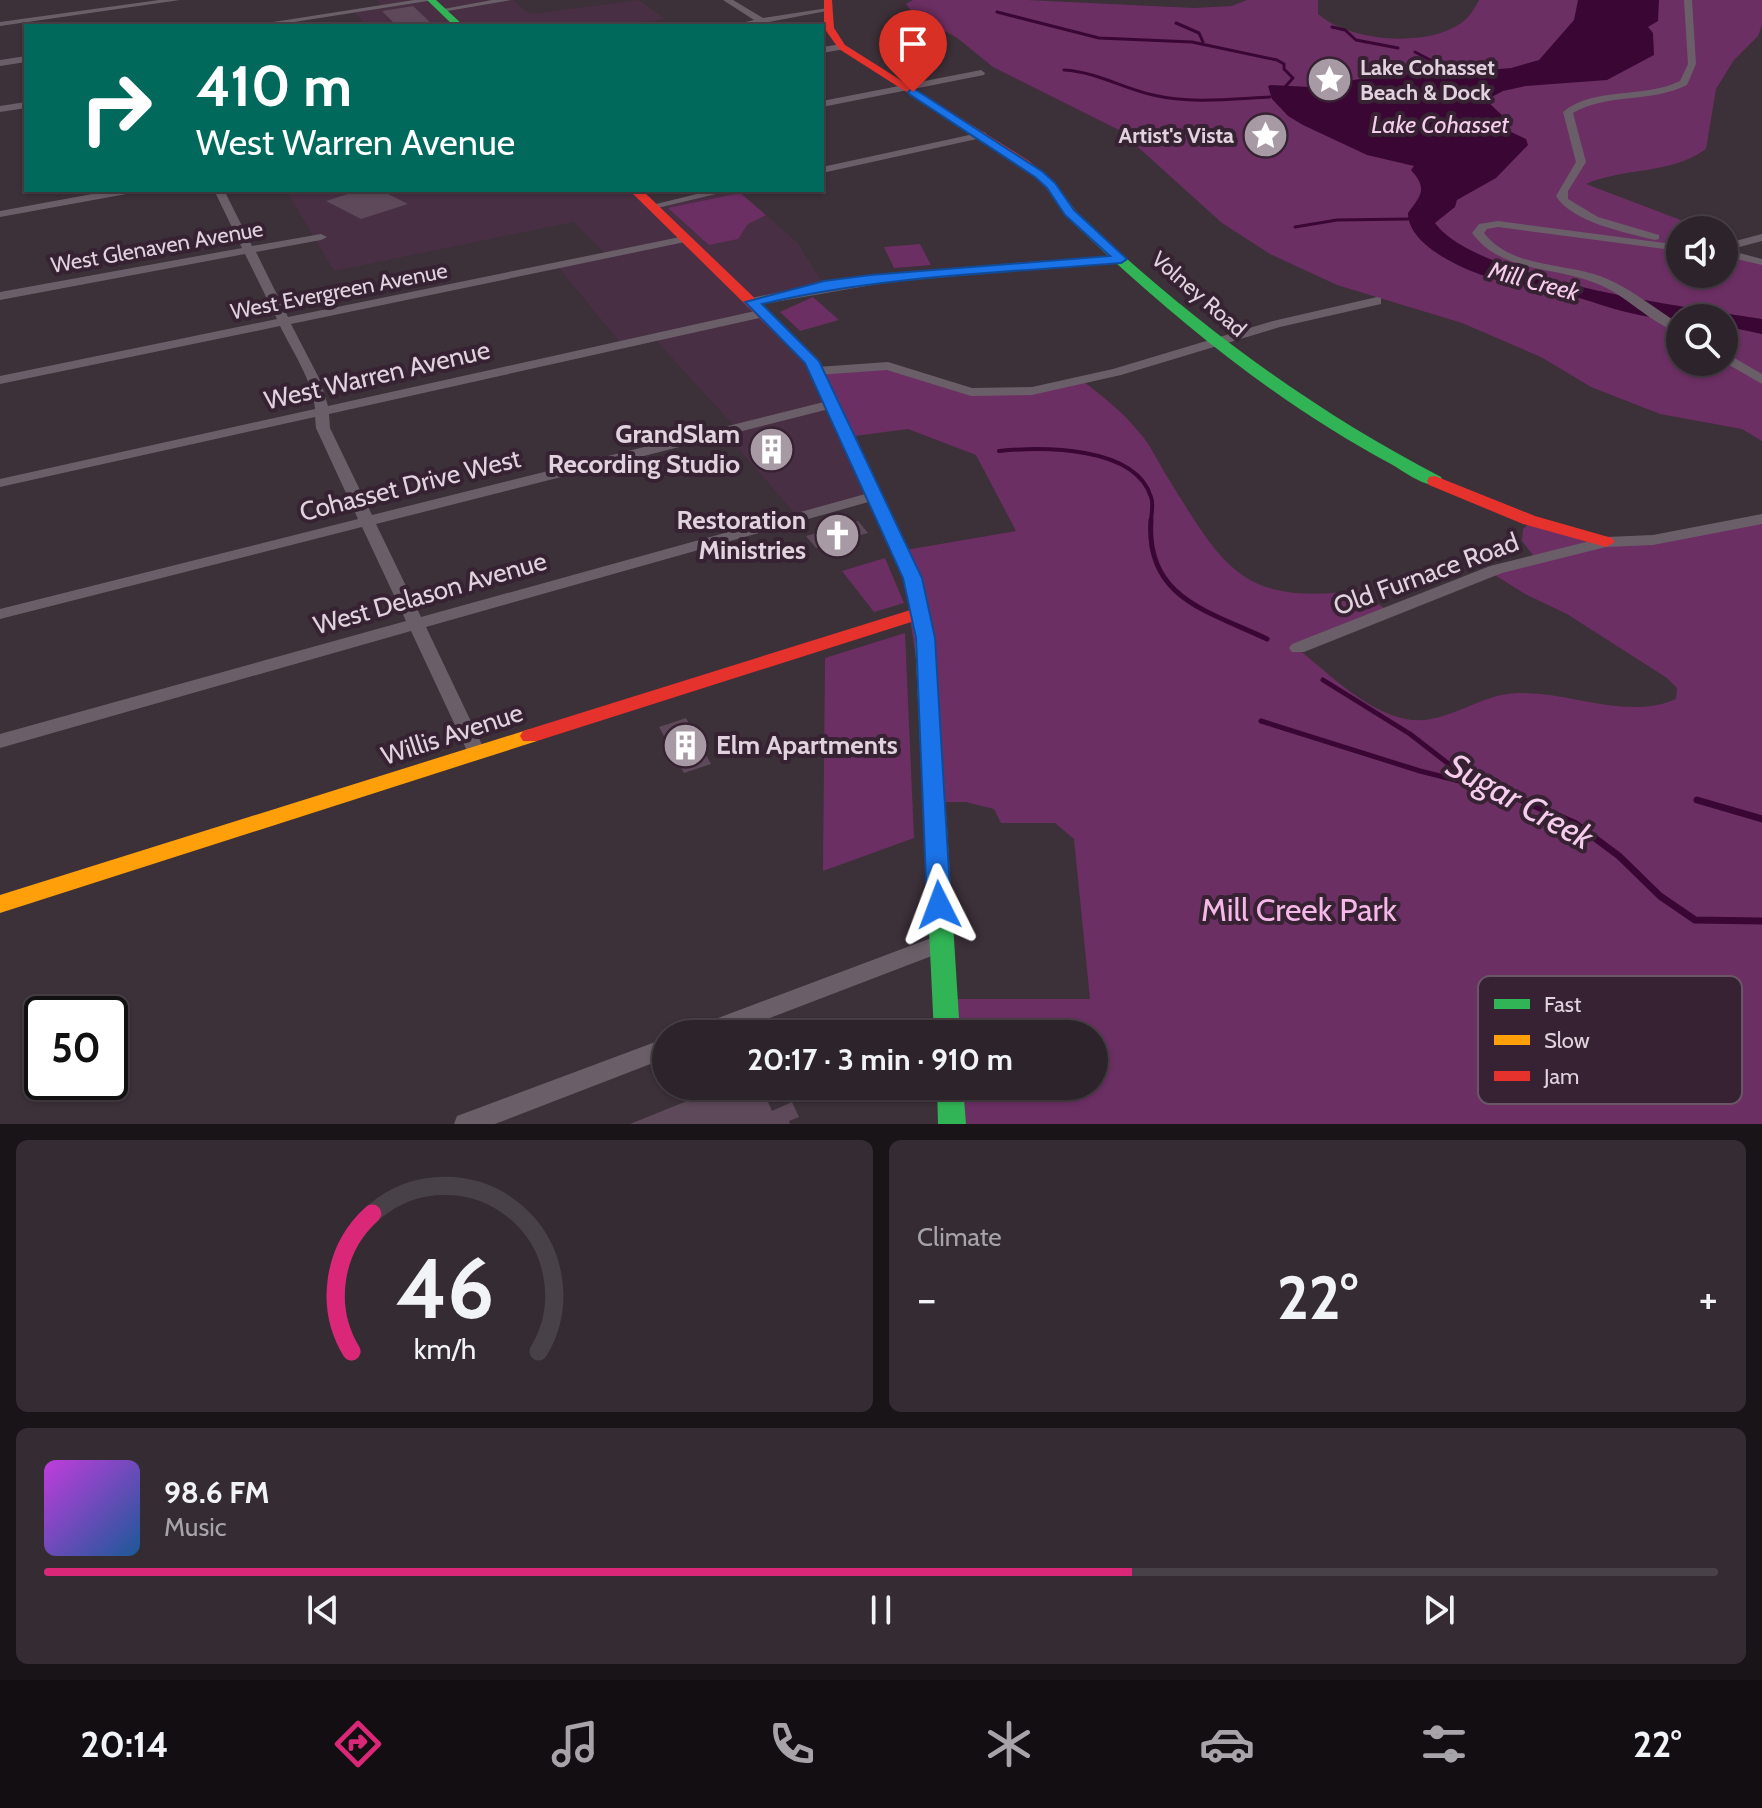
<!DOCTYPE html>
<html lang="en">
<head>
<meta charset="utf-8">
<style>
  :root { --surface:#2d242b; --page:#352c33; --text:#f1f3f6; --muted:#a7a4a9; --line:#484147; --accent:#db2777 }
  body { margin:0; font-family:Cabin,sans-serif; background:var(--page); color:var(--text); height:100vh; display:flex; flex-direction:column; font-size:30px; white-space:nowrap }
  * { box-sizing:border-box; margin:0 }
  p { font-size:26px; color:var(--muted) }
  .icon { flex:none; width:44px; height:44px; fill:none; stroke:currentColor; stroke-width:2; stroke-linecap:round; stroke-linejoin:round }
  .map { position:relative; height:1124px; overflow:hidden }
  .details { display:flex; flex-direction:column; gap:16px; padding:16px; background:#191418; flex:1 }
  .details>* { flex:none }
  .top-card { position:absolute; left:24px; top:24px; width:800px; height:168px; border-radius:0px; box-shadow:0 2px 6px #0004,0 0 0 2px var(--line); background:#00695c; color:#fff; overflow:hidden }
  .buttons { position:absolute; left:1666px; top:216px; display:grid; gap:16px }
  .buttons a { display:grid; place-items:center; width:72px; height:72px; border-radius:50%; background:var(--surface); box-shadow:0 2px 6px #0004,0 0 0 2px var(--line); font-size:40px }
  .speed { position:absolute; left:24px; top:996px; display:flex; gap:16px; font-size:40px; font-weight:700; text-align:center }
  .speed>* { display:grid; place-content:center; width:104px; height:104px; border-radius:50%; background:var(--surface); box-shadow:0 2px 6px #0004,0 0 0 2px var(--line); line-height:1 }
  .speed .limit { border:4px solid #111; border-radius:12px; background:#fff; color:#111 }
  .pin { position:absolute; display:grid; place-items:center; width:68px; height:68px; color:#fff; margin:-82px -34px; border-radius:50% 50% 50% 0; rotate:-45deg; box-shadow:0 0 8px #0007 }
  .pin .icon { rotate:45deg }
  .me { position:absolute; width:88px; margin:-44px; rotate:357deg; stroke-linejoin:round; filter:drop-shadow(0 0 6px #0008) }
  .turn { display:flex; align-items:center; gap:28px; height:168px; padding:0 40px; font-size:36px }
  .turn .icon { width:104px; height:104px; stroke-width:2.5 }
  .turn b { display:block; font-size:56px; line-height:68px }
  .big { font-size:60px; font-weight:700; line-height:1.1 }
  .details .widget { flex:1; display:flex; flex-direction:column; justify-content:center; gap:12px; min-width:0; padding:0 28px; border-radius:12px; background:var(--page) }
  .details .dial { align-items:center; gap:0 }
  .dial svg { height:208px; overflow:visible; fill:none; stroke:var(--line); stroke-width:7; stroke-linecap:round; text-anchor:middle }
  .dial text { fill:var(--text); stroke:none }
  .song { display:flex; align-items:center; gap:24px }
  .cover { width:96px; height:96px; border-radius:12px; background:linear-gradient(135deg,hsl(290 70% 55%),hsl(210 70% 35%)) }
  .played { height:8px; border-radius:4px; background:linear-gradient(90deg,var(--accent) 65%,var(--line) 65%) }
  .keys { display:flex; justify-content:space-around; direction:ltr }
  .heat { display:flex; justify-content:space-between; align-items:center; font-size:44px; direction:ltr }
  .details .tiles { flex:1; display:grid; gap:16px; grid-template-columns:1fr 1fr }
  .widget:last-child { grid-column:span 2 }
  .trip { position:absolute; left:652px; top:1020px; width:456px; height:80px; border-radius:40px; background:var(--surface); box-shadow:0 2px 6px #0004,0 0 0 2px var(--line); font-weight:700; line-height:80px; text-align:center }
  .tab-bar { display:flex; height:128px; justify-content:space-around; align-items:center; background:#120e11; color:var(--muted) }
  .tab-bar .icon { width:56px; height:56px }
  .tab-bar .current { color:var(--accent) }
  .tab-bar b { font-size:36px; color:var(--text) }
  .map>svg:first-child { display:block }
  .built { fill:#482f43 }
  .green { fill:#6c2f63; fill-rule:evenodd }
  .water { fill:#3a0734 }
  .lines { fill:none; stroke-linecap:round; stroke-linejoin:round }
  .stream-far3 { stroke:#3a0734; stroke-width:3 }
  .stream-far2 { stroke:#3a0734; stroke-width:4 }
  .stream-far1 { stroke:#3a0734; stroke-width:5 }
  .stream { stroke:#3a0734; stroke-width:7 }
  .building { fill:#5d4959 }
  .street { fill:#6a5f68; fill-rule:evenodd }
  .fast { fill:#30b455; fill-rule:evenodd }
  .slow { fill:#ff9f0a; fill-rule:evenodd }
  .jam { fill:#e5322d; fill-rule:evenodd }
  .route { fill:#1a73e8; stroke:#114b97; stroke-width:2 }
  .labels { text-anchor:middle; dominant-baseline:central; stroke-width:8; stroke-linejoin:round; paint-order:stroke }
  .far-poi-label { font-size:22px; font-weight:bold; fill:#e1d3de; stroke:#362232; text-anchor:start }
  .far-street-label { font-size:22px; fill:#e1d3de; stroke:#362232 }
  .far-water-label { font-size:24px; font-style:italic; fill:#f6cded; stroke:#362232 }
  .street-label { font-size:26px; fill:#e1d3de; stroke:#362232 }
  .poi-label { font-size:26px; font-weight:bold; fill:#e1d3de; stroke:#362232; text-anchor:end }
  .near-park-label { font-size:32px; fill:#f6b8e9; stroke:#362232 }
  .near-water-label { font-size:34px; font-style:italic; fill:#f6cded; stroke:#362232 }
  .key { fill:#362232; stroke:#695766; stroke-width:2 }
  .key-label { font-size:22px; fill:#e1d3de }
</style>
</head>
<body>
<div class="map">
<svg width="1762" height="1124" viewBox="0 0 1762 1124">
  <rect width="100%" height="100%" fill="#3c3039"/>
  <path class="built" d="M376,0H513L530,14L639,0L665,19L640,23L642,26H367L353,11L382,6Z
    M286,190H635L653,206L738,190L797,242L824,285L754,302L803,350L874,496L798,517L723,431L735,427L654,338L622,345L558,267L608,256L574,222L334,271Z"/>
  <path class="green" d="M913,0H1027L1194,8L1232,6L1247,0H1318V14C1350,42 1431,49 1465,20C1471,15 1475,7 1479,0H1762V25L1758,36L1734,60L1716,89L1706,149C1670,175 1625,167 1586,184L1707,230H1680V274H1724V253L1762,262V441L1742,429L1660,414L1591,387L1541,357L1462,323L1337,285L1270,254L1222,223L1119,130L993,67L956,37L913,14L906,4ZM1680,318H1724V362H1680Z
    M740,193L766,215L748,224L738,239L709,245L668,208Z
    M920,244L931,265L894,268L884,247Z
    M813,297L839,320L800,331L780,312Z
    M876,366L989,393L1083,381C1103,397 1122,411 1138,431C1150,444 1158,462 1168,478C1225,570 1243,606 1360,590L1389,612L1298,649C1329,674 1366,711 1406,719C1445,727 1477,694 1518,693C1570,691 1627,721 1676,699L1677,688L1667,678L1567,614L1525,594L1490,572L1535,558L1522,541L1523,529L1531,522L1569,534L1653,540L1762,519V1124H952L950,1086H1094V1034H947L945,999H1090L1074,839L1055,823H1001L994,809L966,802H934L933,772L900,551L1016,531L976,455L908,429L847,437L817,371Z
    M885,558L904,603L874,612L842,571Z
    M905,633L914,838L823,871L825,658Z"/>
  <path class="water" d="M1578,0H1659L1658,21L1648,27L1653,33L1654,55L1607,80L1526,86L1503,91L1486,100L1507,120L1511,132L1526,139L1528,145L1496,178L1457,200L1455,207L1435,223C1476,280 1691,308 1762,319V334L1724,326V318C1709,318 1689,319 1676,319C1635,319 1595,302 1557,291C1541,286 1524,286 1508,283C1478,276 1408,250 1408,213C1421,195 1428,189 1411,170L1414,166L1367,155L1303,125L1288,116L1272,99L1268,86L1271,85L1310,87L1391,74L1428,75L1511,68L1539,60L1574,20Z"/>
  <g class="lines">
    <path class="stream-far3" d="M997,12L1099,38L1192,42L1277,60L1284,64V69L1293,78L1285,87
      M1176,23L1199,33L1203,42
      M1332,27L1345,30L1356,40L1398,48
      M1415,52L1430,60L1476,70
      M1064,70C1097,72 1122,88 1153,95C1191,104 1231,99 1270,97
      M1295,227L1337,220L1408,219"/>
    <path class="stream-far2" d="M999,451C1041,447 1135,445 1151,497C1154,504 1151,514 1151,522"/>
    <path class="stream-far1" d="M1151,520C1145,598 1208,611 1267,639
      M1323,680L1410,734L1463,775L1500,790
      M1261,721L1420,771L1483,787"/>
    <path class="stream" d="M1495,788L1576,824L1619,856L1660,896L1695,920L1762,921
      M1697,800L1762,819"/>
  </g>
  <path class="building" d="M413,6L434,26H397L382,11Z
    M360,190H380L408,204L361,219L326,201Z
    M774,434L788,452L763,458L749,441Z
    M858,521L868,533L816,548L806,536Z
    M686,718L711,764L684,773L659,727Z
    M724,1086H761L772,1111L792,1102L799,1117L789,1121L790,1124H630Z"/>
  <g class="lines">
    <path class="street" d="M159,0H180L0,26V22Z
      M414,0H434L269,26H248Z
      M492,0H511L442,12L438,10Z
      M723,0H733L763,18L828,8L832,10L748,26H729L754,20Z
      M1684,0H1692L1696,64L1687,85C1651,103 1607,93 1573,113L1586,162L1568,191V199L1598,217L1659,235V239L1655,240C1627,233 1571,222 1556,196L1576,162L1563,112C1594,86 1644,99 1680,81L1688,64Z
      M842,44L846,47L845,49L822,53V47Z
      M26,56V62L0,66V60Z
      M981,70L985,73L984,75L822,107V101Z
      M26,102V108L0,112V106Z
      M983,132L986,133V137L822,173V167Z
      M114,190H137L132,193L0,217V211Z
      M214,190H224L252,246L321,234L327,237L321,240L256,252L288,317L685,236L691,239L685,242L291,324L320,380L328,406L764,309L770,313L764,317L329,414L330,428L372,515L832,400L839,404L837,407L376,524L421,617L869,493L874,491L882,496L879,499L426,627L486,753L484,758H470L468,753L411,631L0,748V734L406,621L362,527L0,619V609L358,519L316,428L315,417L0,487V479L315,409C313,381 292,351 280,326L0,384V376L277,319L245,254L0,300V292L242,248Z
      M713,190H733L653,209L648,206Z
      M1498,221L1680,245V251L1498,227L1487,229L1484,233C1512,269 1565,262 1605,278C1632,289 1655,309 1680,324V333C1649,323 1626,294 1595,283C1553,266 1502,273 1472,233L1479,224Z
      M1762,234V241L1728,250L1762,259V265L1724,256V244Z
      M1121,256L1127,259L1125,261L889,282L752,306L746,302L748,299C870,270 996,264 1121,256Z
      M1377,297L1381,298V304L1280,327L1121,375L1032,395L971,396L887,370L817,375L810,371L817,367L888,362L972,388L1032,387L1113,369L1273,321Z
      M1724,352L1762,374V384L1724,362Z
      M1762,514V524L1653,545L1606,547L1502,573L1304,652H1292L1289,648L1292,644L1490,566L1606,537L1653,535Z
      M942,934L950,937L953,943L950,949L728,1034H691L694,1027Z
      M666,1038V1058L495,1124H454L457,1116Z"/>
    <path class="fast" d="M427,0H436L464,26H454Z
      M1074,218H1082C1192,321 1308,408 1441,477L1443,481L1441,485C1425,488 1405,472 1391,464C1273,401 1170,315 1074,224Z
      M854,446L862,451L922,578L935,638L960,1034H934L915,638L904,578L846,451Z
      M937,1086H963L966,1124H938Z"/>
    <path class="slow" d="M530,729L537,731L540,736L537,741L0,913V895Z"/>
    <path class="jam" d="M824,0H832L834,28L845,45L1029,161L1050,179L1082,218V224H1074L1042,183L1021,165L839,49L824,28Z
      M629,190H642L817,358L862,451L860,454L854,456L846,451L805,363Z
      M1435,476L1535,516L1612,538L1615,542L1606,547L1523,524L1429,485L1427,481L1429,477Z
      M920,607L927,609L929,613L927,617L537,741H523L520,736L523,731Z"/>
  </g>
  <path class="route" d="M913,88L1043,172L1055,183L1074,210L1127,259L1121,263C1001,273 880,276 762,304L819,361L922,578L935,638L951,905L948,911L939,914L931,911L927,905L916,638L903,578L805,363L745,302L824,281L870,275L1110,256L1065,215L1047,188L1035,177L909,94L908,92Z"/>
  <defs>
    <symbol id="sight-disc" viewBox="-11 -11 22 22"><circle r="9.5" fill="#a79aa4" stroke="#362232"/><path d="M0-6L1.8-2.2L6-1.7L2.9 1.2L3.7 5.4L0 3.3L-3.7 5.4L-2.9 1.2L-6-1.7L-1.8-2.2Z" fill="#fff"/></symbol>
    <symbol id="building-disc" viewBox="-11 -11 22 22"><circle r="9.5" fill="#a79aa4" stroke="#362232"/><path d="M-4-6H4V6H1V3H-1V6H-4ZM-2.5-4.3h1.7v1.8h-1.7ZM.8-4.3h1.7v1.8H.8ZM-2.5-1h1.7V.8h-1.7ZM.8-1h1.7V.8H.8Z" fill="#fff"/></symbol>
    <symbol id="church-disc" viewBox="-11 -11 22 22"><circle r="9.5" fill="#a79aa4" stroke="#362232"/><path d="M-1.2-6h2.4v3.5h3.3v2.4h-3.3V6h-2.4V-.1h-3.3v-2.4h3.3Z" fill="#fff"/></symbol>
  </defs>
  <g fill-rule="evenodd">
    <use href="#sight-disc" x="1304" y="54" width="51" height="51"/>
    <use href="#sight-disc" x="1240" y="110" width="51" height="51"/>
    <use href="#building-disc" x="746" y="424" width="51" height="51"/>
    <use href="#church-disc" x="812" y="510" width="51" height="51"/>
    <use href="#building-disc" x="660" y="720" width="51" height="51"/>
  </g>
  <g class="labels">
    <g class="far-poi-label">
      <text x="1360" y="67">Lake Cohasset<tspan x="1360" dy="25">Beach &amp; Dock</tspan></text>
      <text x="1234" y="135" text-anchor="end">Artist's Vista</text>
    </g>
    <g class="far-street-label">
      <text transform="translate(157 247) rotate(-10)">West Glenaven Avenue</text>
      <text transform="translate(339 291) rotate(-11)">West Evergreen Avenue</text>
      <text transform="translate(1199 294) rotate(41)">Volney Road</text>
    </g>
    <g class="far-water-label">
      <text x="1440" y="124">Lake Cohasset</text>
      <text transform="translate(1534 281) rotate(15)">Mill Creek</text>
    </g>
    <g class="street-label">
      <text transform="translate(377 375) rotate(-13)">West Warren Avenue</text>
      <text transform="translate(410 485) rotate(-14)">Cohasset Drive West</text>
      <text transform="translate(1426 574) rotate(-20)">Old Furnace Road</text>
      <text transform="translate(430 593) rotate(-16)">West Delason Avenue</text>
      <text transform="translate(452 734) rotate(-18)">Willis Avenue</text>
    </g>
    <g class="poi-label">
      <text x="740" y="434">GrandSlam<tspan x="740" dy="30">Recording Studio</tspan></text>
      <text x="806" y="520">Restoration<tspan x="806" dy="30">Ministries</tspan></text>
      <text x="716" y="745" text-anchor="start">Elm Apartments</text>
    </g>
    <g class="near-park-label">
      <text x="1299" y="909">Mill Creek Park</text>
    </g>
    <g class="near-water-label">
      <text transform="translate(1520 801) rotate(29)">Sugar Creek</text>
    </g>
  </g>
  <rect x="1478" y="976" width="264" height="128" rx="12" class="key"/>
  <rect x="1494" y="999" width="36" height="10" fill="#30b455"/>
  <rect x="1494" y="1035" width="36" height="10" fill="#ff9f0a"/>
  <rect x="1494" y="1071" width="36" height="10" fill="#e5322d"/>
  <g class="key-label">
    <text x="1544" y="1012">Fast</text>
    <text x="1544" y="1048">Slow</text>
    <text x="1544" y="1084">Jam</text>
  </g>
</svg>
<div class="buttons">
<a><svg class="icon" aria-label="sound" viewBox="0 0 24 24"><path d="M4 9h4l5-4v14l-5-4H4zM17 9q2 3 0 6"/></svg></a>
<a><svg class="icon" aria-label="search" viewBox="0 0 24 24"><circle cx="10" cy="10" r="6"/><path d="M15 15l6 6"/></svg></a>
</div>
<div class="speed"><div class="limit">50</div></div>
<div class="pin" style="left:913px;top:92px;background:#d93025"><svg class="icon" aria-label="arrive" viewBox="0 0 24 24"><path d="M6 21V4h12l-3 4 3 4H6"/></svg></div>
<svg class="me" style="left:939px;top:905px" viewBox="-20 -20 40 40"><path d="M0-17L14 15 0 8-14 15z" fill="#1a73e8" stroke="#fff" stroke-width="4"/></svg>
<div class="trip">20:17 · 3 min · 910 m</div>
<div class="top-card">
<div class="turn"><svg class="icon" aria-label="right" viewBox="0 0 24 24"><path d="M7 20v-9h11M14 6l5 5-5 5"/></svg><div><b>410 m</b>West Warren Avenue</div></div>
</div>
</div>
<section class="details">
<div class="tiles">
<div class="widget dial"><svg viewBox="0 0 100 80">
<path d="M14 69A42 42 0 1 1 86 69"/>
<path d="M14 69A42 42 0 0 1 22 16" stroke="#db2777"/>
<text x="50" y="56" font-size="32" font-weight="700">46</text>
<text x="50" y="72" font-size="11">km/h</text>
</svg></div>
<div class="widget"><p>Climate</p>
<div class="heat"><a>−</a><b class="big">22°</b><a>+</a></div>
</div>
<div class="widget">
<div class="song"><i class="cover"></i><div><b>98.6 FM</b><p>Music</p></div></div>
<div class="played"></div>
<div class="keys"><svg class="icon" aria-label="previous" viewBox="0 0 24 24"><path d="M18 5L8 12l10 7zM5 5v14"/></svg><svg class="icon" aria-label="pause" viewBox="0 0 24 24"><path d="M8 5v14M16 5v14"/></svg><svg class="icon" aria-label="next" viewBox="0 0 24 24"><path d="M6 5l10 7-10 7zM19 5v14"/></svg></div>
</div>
</div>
</section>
<nav class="tab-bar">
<b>20:14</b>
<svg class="icon current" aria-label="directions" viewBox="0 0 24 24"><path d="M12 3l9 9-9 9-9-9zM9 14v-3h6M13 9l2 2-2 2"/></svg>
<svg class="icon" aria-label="music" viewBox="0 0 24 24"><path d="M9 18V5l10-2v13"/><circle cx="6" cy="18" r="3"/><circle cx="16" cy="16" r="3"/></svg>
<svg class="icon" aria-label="phone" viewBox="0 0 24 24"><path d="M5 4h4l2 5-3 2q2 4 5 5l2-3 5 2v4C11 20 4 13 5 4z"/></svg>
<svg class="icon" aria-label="climate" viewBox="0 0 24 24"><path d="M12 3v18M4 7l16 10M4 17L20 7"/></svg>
<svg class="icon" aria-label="car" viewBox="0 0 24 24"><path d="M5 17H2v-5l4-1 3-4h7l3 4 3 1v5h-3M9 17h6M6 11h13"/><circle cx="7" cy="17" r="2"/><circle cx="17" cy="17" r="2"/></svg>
<svg class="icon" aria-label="filters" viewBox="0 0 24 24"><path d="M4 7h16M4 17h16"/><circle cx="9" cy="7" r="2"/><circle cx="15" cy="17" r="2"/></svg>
<b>22°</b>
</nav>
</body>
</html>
